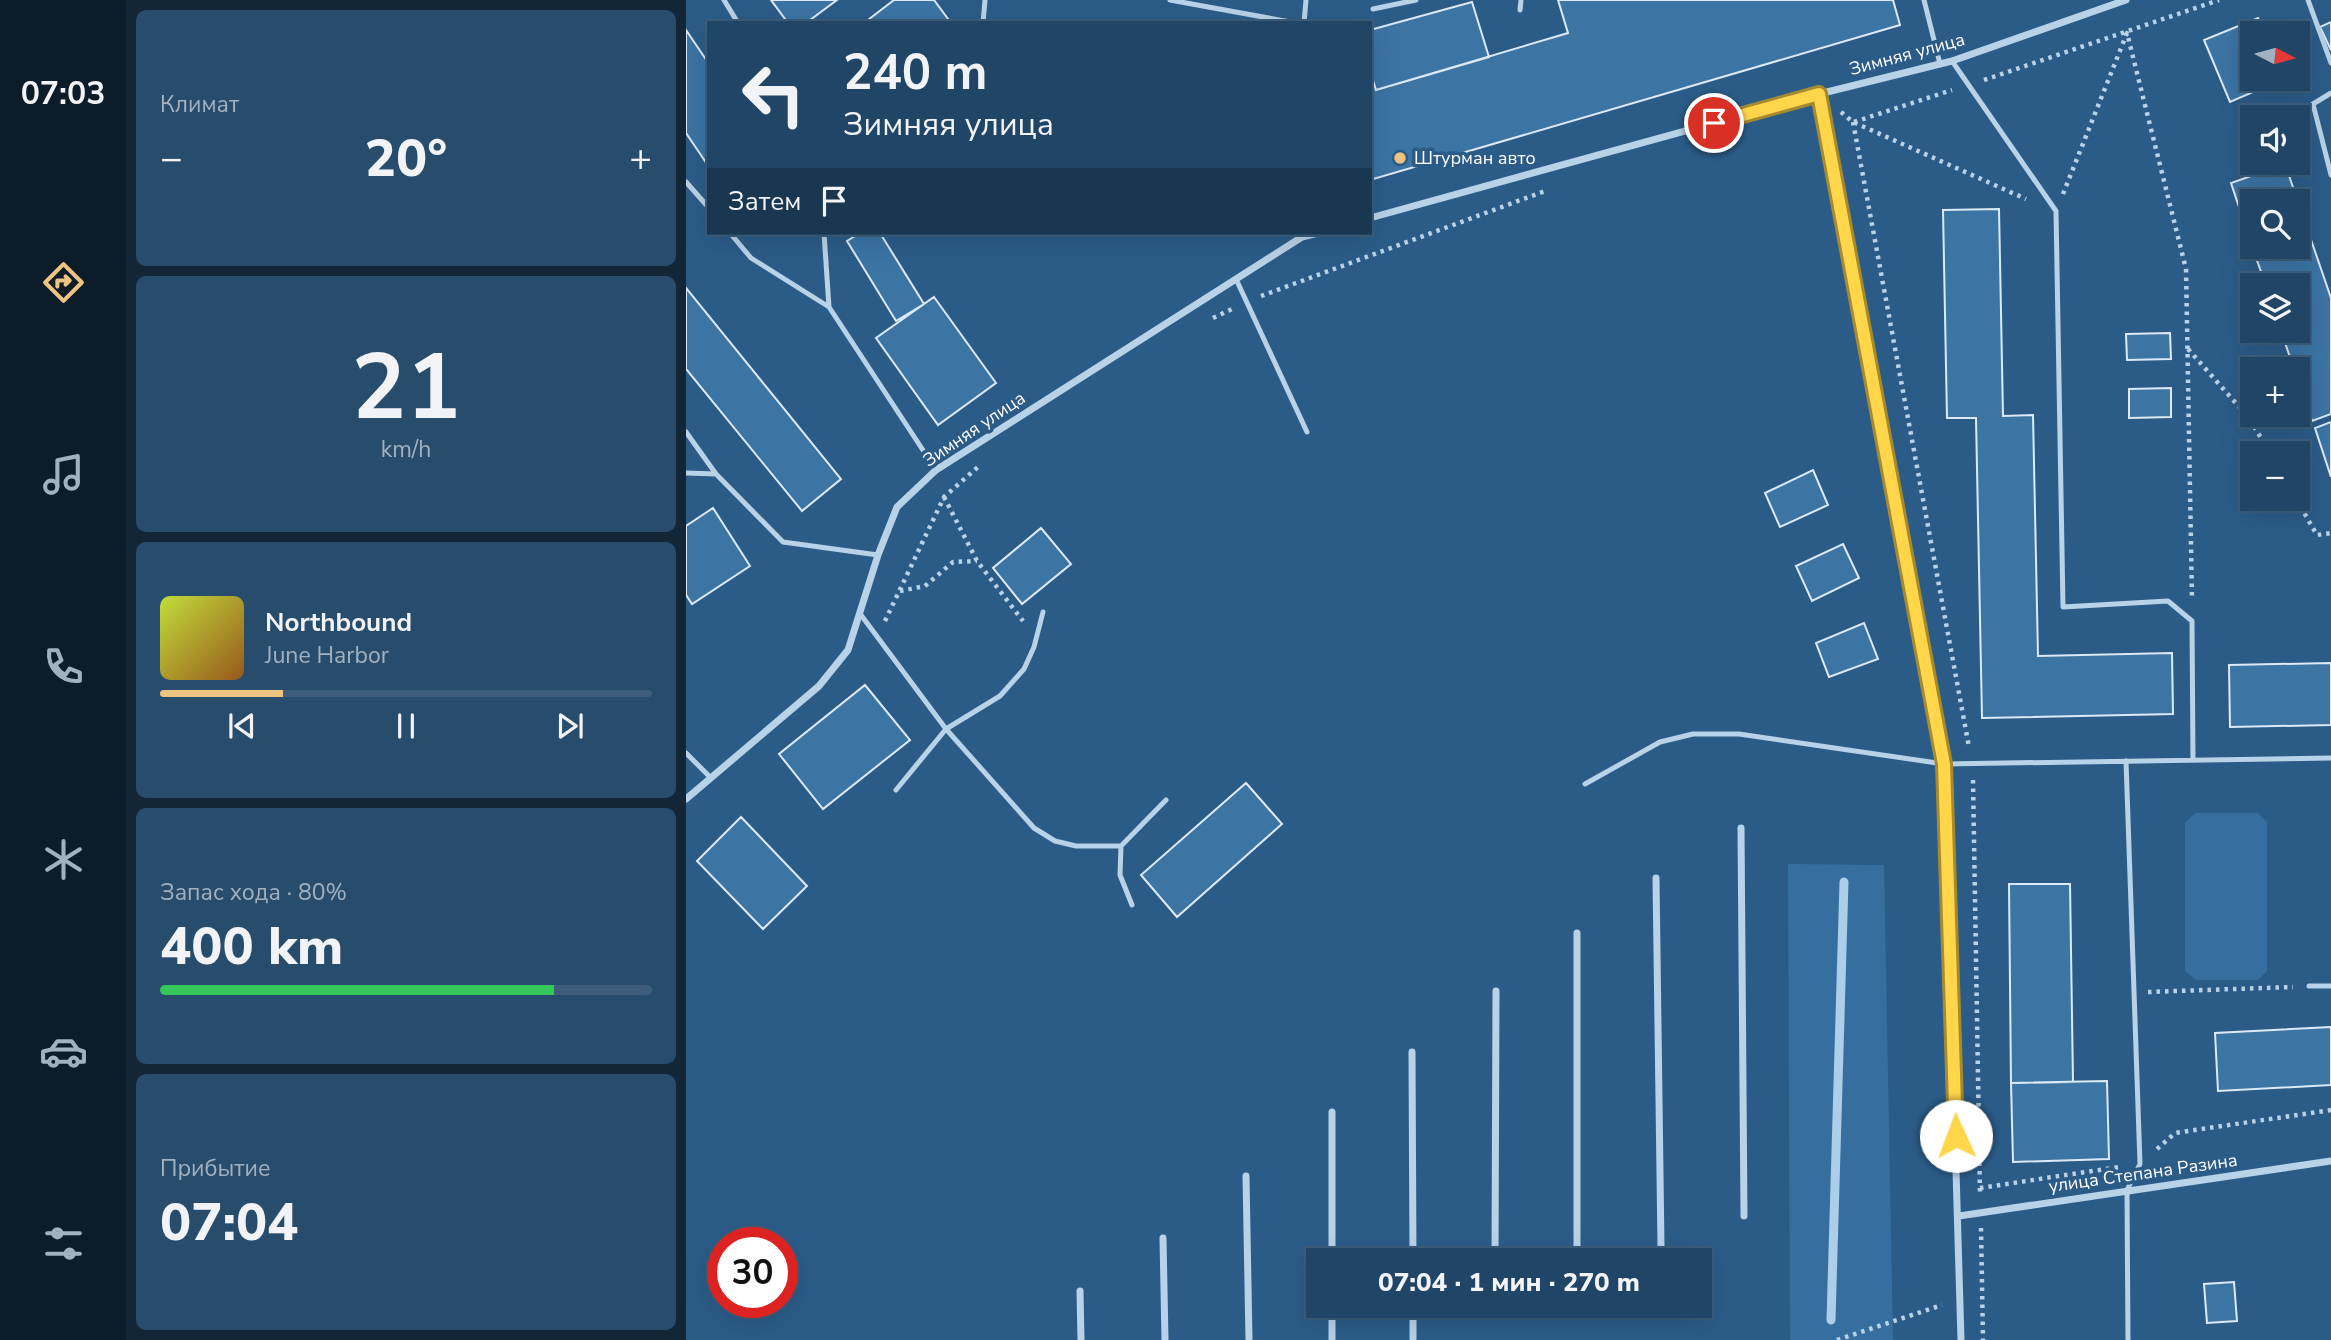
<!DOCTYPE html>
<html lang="ru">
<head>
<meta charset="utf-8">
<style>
  :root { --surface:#204566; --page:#284c6c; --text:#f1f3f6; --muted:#a2b1bf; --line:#3d5d7a; --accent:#eec481 }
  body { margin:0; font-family:"Nunito Sans",sans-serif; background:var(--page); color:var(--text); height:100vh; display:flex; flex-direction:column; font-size:26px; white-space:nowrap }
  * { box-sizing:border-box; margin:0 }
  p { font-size:23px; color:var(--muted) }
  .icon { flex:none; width:38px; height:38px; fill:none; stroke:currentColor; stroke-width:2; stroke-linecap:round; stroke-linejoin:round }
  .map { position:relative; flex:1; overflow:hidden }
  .panel { display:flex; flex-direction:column; gap:10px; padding:10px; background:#122638; width:560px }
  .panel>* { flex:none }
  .hud { position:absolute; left:21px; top:21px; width:665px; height:214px; border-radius:0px; box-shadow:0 7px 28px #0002,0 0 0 2px var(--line); background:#204566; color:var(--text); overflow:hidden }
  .needle { width:46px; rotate:96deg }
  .controls { position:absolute; left:1554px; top:21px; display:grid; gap:14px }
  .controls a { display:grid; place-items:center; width:70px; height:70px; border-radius:0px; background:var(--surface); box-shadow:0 7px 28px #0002,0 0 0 2px var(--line); font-size:35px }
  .speed { position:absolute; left:21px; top:1227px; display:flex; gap:14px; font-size:35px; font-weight:700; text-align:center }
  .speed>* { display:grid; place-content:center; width:91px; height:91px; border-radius:50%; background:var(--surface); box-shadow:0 7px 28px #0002,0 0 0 2px var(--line); line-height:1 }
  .speed .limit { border:10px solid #d22; background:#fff; color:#111 }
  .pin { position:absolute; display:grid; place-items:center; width:60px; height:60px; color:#fff; margin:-30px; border:4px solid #fff; border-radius:50%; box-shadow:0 2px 7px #0007 }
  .me { position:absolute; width:77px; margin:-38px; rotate:358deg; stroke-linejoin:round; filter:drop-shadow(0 0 5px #0008) }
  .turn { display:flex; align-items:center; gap:24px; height:147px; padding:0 21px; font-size:32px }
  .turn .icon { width:91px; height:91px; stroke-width:2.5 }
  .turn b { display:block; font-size:49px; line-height:60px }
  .then { display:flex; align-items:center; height:66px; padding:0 21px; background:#0003; gap:14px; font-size:26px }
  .big { font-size:52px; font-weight:800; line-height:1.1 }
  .panel .tile { flex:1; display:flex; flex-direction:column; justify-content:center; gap:10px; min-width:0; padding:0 24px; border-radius:10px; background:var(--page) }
  .panel .dial { align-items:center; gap:0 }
  .dial b { font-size:91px; line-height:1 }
  .song { display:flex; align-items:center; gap:21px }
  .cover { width:84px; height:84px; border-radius:10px; background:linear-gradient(135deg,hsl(70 70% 55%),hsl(30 70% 35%)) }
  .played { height:7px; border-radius:4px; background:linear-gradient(90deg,var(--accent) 25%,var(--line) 25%) }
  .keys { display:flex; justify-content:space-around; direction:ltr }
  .heat { display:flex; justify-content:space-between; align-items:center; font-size:38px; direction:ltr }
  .charge { height:10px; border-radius:5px; background:linear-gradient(90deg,#34c759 80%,var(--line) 0) }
  .trip { position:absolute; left:620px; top:1248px; width:406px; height:70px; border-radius:0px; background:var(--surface); box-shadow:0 7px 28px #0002,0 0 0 2px var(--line); font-weight:800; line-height:70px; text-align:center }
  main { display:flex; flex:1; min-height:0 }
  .tab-bar { display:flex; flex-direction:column; width:126px; justify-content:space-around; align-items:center; background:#0d1c29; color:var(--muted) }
  .tab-bar .icon { width:49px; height:49px }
  .tab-bar .selected { color:var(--accent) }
  .tab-bar b { font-size:32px; color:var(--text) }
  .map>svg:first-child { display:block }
  .green { fill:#366f9f }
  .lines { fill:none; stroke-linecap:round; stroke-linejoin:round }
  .stream { stroke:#adcee8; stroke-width:9 }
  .building { fill:#3c74a4; stroke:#dceaf7; stroke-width:2 }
  .path { stroke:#b8d2e8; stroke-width:4.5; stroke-dasharray:3.5 5; stroke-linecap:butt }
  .lane { stroke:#b8d2e8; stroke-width:5 }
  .street { stroke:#b8d2e8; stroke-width:7 }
  .route-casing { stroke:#a68a30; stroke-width:18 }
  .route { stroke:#ffd54a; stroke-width:12 }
  .poi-dot { fill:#eec481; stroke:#2b5c88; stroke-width:2.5 }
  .labels { text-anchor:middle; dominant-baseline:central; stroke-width:7; stroke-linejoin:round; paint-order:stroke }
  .street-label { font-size:18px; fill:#fff; stroke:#2b5c88 }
  .poi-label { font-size:18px; fill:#fff; stroke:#2b5c88; text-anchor:start }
</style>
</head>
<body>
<main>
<nav class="tab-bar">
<b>07:03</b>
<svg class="icon selected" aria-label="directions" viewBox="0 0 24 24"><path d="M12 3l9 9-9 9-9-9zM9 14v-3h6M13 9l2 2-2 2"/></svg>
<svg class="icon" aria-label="music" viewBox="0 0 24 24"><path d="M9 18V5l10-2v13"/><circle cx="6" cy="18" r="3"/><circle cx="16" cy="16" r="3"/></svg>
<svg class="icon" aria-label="phone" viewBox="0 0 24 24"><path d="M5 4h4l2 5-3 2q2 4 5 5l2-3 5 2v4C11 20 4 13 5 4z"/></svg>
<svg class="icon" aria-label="climate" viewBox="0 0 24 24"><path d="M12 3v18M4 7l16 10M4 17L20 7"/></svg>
<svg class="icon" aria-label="car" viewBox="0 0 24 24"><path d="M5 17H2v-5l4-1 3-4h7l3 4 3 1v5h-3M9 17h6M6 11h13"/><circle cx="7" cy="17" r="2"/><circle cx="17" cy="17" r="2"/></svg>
<svg class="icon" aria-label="filters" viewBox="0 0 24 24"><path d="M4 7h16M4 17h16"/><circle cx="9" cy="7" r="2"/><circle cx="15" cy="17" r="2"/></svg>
</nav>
<section class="panel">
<div class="tile"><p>Климат</p>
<div class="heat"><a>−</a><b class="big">20°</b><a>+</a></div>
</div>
<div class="tile dial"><b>21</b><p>km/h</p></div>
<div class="tile">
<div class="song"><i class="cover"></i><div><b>Northbound</b><p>June Harbor</p></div></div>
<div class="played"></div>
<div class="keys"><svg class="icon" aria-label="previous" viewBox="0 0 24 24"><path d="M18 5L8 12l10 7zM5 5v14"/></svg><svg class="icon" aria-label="pause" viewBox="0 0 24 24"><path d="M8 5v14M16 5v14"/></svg><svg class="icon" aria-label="next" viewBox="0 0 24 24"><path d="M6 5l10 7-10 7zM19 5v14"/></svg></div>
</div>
<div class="tile"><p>Запас хода · 80%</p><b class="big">400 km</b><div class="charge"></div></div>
<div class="tile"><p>Прибытие</p><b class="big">07:04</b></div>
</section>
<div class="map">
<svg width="1645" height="1340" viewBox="0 0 1645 1340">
  <rect width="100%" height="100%" fill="#2b5c88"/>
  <path class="green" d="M1509,813H1572L1581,822V971L1572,980H1510L1499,971V823Z
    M1102,864L1198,865L1207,1340H1104Z"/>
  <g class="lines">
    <path class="stream" d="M1145,1320L1158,882"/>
  </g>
  <path class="building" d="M85,0H151L120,23H102Z
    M208,0H248L265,23H178Z
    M872,0H1207L1214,25L684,180V71L690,90L882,33Z
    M786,2L803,57L690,90L684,71V30Z
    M1572,18L1578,33H1566V79H1597L1544,102L1518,40Z
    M1645,22V50L1634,27Z
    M0,30L23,64V167L0,133Z
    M1599,164L1645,298V414L1626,421L1612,380V369H1608L1595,331H1612V285H1580L1566,247H1612V201H1566V246L1545,183Z
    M1313,209L1317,416L1347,415L1352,656L1486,653L1487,714L1296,718L1290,418H1261L1257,210Z
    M174,233H194L238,304L210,321L161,241Z
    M0,288L155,479L116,511L0,369Z
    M248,297L310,383L252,425L190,338Z
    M1484,333L1485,359L1441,360L1440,334Z
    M1485,388V417L1443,418V389Z
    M1645,422V477L1629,428Z
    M1127,470L1142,505L1094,527L1079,493Z
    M27,508L64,566L6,604L0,595V526Z
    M355,528L385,564L336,604L307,568Z
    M1157,544L1173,578L1126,601L1110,566Z
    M1178,623L1192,659L1143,677L1130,643Z
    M1645,663V725L1544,727L1543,665Z
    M179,685L224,740L137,809L93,754Z
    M560,783L596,824L491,917L455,875Z
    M55,817L121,886L77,929L11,861Z
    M1323,884H1384L1387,1082L1325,1083Z
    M1645,1027V1085L1532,1091L1529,1033Z
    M1421,1081L1423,1159L1327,1162L1325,1083Z
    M1548,1282L1551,1321L1521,1323L1518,1284Z"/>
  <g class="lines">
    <path class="path" d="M1298,80L1533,0
      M1155,112L1167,122L1340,199
      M1167,122L1283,747
      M1168,122L1266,90
      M1377,194L1441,33L1500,269L1506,600
      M575,296L859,191
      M527,318L548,308
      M1502,349L1563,418L1584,453
      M258,497L291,561L337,621
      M1610,499L1631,535L1645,533
      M214,591L239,586L267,562L291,561
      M199,621L258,497L293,466
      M1287,780L1294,1195
      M1462,992L1607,987
      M1471,1149L1489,1133L1645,1110
      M1294,1188L1433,1167
      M1295,1228L1297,1340
      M1151,1340L1256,1305"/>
    <path class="lane" d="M38,0L52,23
      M484,0L610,23
      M1238,0L1254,64
      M1622,0L1645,63
      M687,9L730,0
      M834,10L835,0
      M297,23L299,0
      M618,23L620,0
      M1266,61L1370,211L1377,607L1482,601L1506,621L1507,760
      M1645,93L1627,104L1645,175
      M0,182L23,208
      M44,233L65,258L143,307
      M138,233L143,307L250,470
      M550,279L621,432
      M0,432L30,474
      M0,473L30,474L97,542L192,555
      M175,615L260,729L348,828L369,841L390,846H435
      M0,753L25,778
      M1440,761L1454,1164L1441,1190L1442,1340
      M899,784L974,742L1007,734H1053L1258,764L1645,758
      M210,790L260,729L314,696L338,669L348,647L357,612
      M446,905L434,875L435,846L480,800
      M1623,986H1645"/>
    <path class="street" d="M1133,94L1258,764L1275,1340
      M684,218L1133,94L1266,61L1440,0
      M0,799L133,686L162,650L192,555L211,507L250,470L616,237L632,233
      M1055,828L1058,1216
      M970,878L975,1247
      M891,933V1260
      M726,1052L727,1260
      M646,1112V1260
      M560,1176L563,1340
      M1273,1216L1645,1161
      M477,1238L479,1340
      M809,1260L810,991
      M394,1291L395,1340
      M646,1306V1340
      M727,1306V1339"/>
  </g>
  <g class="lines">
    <defs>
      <path id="route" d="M1028,123L1133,94L1258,764L1270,1136"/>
    </defs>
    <use href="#route" class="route-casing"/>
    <use href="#route" class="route"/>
  </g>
  <circle class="poi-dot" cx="714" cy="158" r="7"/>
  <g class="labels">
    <g class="street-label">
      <text transform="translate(1221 54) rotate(-15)">Зимняя улица</text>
      <text transform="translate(288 429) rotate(-34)">Зимняя улица</text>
      <text transform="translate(1457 1173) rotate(-8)">улица Степана Разина</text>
    </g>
    <g class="poi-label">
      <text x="728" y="158">Штурман авто</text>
    </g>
  </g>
</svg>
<div class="controls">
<a><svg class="needle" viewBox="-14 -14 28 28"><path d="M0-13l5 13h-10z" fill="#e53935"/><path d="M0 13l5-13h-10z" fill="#a2b1bf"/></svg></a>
<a><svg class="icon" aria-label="sound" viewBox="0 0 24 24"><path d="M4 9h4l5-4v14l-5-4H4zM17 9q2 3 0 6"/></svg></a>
<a><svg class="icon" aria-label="search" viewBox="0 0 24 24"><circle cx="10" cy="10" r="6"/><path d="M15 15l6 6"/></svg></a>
<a><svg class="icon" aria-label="layers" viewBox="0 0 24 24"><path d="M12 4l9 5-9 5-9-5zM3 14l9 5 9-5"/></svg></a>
<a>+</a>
<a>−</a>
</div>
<div class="speed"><div class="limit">30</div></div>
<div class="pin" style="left:1028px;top:123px;background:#d93025"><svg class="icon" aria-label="arrive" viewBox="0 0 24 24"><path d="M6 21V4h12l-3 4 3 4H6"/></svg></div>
<svg class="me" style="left:1270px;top:1136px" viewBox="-20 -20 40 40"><circle r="19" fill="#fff"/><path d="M0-13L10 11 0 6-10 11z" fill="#ffd54a"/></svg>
<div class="trip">07:04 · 1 мин · 270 m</div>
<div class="hud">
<div class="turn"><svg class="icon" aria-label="left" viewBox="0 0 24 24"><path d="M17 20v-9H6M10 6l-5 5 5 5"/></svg><div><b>240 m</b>Зимняя улица</div></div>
<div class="then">Затем<svg class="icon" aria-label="arrive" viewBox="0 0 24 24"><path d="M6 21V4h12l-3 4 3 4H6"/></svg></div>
</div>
</div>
</main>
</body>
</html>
